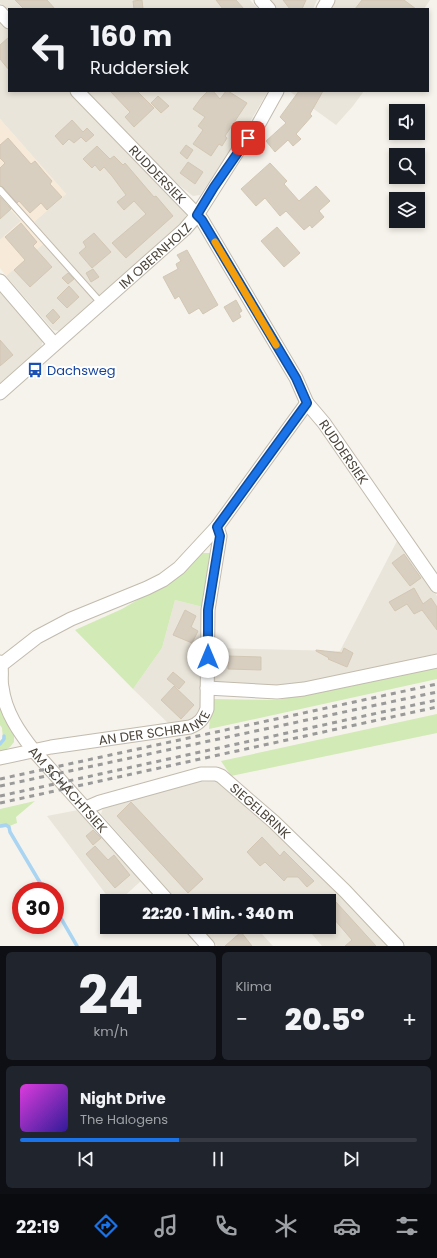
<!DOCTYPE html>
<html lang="de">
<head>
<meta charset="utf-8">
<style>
  :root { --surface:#171b24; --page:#20242c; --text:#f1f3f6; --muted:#9ea1a6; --line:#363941; --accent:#1a73e8 }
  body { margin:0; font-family:Poppins,sans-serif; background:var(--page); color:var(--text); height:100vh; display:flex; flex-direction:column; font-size:15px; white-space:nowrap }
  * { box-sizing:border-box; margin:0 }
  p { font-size:13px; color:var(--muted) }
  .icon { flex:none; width:22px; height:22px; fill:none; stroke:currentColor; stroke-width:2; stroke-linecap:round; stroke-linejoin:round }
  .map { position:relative; height:946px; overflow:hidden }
  .details { display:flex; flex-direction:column; gap:6px; padding:6px; background:#0d0f14; flex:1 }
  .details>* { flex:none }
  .hud { position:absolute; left:8px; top:8px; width:421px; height:84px; border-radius:0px; box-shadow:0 2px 6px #0003; background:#171b24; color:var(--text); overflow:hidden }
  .fabs { position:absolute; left:389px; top:104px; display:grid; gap:8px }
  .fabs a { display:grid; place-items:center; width:36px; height:36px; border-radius:0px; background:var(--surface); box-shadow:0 2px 6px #0003; font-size:20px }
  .speed { position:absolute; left:12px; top:882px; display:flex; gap:8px; font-size:20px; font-weight:700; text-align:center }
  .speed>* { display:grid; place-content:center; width:52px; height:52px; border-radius:50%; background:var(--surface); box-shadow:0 2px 6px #0003; line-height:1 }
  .speed .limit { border:6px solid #d22; background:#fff; color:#111 }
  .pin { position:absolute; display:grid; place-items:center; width:34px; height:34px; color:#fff; margin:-17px; border-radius:8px; box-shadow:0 2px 6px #0006 }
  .me { position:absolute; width:44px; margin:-22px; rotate:0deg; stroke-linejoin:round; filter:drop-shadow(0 0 3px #0008) }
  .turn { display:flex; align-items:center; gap:14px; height:84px; padding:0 16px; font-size:18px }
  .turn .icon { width:52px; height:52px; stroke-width:2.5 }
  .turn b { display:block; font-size:28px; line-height:34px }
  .big { font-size:30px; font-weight:800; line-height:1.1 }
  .details .widget { flex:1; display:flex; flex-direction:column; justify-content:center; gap:6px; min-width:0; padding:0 14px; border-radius:6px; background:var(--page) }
  .details .dial { align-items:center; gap:0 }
  .dial b { font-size:52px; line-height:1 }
  .song { display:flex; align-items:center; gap:12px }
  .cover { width:48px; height:48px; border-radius:6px; background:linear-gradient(135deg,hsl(300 70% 55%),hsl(250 70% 35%)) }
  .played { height:4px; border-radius:2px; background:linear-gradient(90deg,var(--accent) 40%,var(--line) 40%) }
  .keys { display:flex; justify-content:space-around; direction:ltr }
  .heat { display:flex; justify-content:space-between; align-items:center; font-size:22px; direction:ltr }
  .details .tiles { flex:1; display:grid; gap:6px; grid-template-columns:1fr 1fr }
  .widget:last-child { grid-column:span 2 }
  .trip { position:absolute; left:100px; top:894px; width:236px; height:40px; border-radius:0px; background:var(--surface); box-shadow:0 2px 6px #0003; font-weight:800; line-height:40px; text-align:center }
  .tabs { display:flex; height:64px; justify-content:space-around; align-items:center; background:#090b0e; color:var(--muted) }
  .tabs .icon { width:28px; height:28px }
  .tabs .current { color:var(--accent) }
  .tabs b { font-size:18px; color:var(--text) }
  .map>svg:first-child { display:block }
  .residential { fill:#eae5da }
  .commercial { fill:#f7ead8 }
  .green { fill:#d2eab5 }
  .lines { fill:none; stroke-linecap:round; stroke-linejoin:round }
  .stream { stroke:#a9d4f2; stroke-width:3.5 }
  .building { fill:#d8cfc1; stroke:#d3c7b4 }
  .lane-casing { stroke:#c2bbae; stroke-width:8 }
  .street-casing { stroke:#c2bbae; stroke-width:15 }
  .lane { stroke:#fff; stroke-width:6 }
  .street { stroke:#fff; stroke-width:13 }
  .rail { stroke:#9a9a9a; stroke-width:3; stroke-dasharray:5 5; stroke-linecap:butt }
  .route-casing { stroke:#114b97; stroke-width:10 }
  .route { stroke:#1a73e8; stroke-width:7 }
  .slow { stroke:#f59e0b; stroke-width:7 }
  .labels { text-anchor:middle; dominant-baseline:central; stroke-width:4; stroke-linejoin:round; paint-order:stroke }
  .street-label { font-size:13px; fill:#4b4439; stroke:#fff }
  .transit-label { font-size:13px; fill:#164399; stroke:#fff; text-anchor:start }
</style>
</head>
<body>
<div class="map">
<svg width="437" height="946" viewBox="0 0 437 946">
  <rect width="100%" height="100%" fill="#f6f3ec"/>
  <path class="residential" d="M0,0H250L258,9H9V12L0,3Z
    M270,0H317L313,9H277Z
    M335,0H430L424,9H331Z
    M0,19L9,28V91H69L187,213L183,222L59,331L53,330L6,276L49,239L34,222L66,194L0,119Z
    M86,91H268L244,132L200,195L193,196L171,179Z
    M289,91H364L353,106L336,125Z
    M0,198L21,221L0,240Z
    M0,288L43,340L41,347L0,384Z
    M398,539L437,596V656L280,688L214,683L211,648L340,651Z
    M175,600L203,607L202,713L190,723L171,726L133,689L162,648Z
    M218,781L342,895L388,946H322L306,927H329V901H178L101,814L104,806L194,782Z
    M78,810L142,880L119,901H111L47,816Z
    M201,927H267L261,933L273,946H217Z"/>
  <path class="commercial" d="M0,119L66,194L34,222L49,239L6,276L0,268V240L21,221L0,198Z"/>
  <path class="green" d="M200,553H213L203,607L175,600L162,648L133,689L75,630L122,609L161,586Z
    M437,664V679L209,729L212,699L278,700Z
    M0,698L7,724L14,734V742L10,747L0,753V741L3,738L2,728L0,725Z
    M437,714V733L231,776L221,761Z
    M35,801L16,817L17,823L7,827L0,828V809Z"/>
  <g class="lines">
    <path class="stream" d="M0,744L4,739V736
      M0,826L6,825L9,827L10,832L45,891
      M55,908L77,946"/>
  </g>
  <path class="building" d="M15,0H47L55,9H24Z
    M142,0L143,9H134L133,1Z
    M216,0H236L244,9H223Z
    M283,0H306L302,9H290Z
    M362,0H404L416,9H355Z
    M9,37V70L0,59V45Z
    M110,91H137L154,108L134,127L125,117L130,112Z
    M208,91H213L220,99L226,91H228L247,103L225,136L227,138L222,146L219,144L211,156L193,144L203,130L198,126L205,117L193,109L201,98Z
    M299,91H323L310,114L312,116L296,134L301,139L293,146L288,140L275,152L266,141L286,123L280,117Z
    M158,96L169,106L161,113L151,103Z
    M72,120L83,132L87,128L94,135L86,142L81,137L74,143L69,139L63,145L55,136Z
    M8,138L31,164L35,161L44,172L52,181L50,184L62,197L47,210L41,203L30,213L19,201L17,203L3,187L0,186V168L5,163L0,158V145Z
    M186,145L193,150L187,159L180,153Z
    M97,146L110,159L114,156L123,165L125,163L154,197L156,196L173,216L126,258L112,243L146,214L134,201L124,210L117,202L126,195L112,176L104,167L100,171L95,165L92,168L83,159Z
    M188,162L203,172L195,184L180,173Z
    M270,163L287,181L284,184L299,201L316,186L330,201L319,211L324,217L312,228L310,225L304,230L286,211L280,216L265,198L256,206L241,189Z
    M0,197L11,209L0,219Z
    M21,223L37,242L33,246L52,267L30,287L14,270L25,260L5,237Z
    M277,227L300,253L284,267L261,241Z
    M94,233L111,252L92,268L79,253L86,247L83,242Z
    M187,250L218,305L203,314L199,308L189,314L179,296L175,299L163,277L178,269L176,264L181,261L177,255Z
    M93,269L99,277L91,282L86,273Z
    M68,273L74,279L68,284L62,278Z
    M69,286L79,297L67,308L57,298Z
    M236,300L242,311L239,313L241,317L233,322L224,307Z
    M53,309L60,317L53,324L46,316Z
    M0,340L13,355L0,366Z
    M404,554L421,578L410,586L392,563Z
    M414,588L423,604L431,598L437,607V630L422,610L414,614L407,604L395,611L389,602Z
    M185,610L196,616L191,627L198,631L192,643L173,635Z
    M344,648L353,653L347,667L328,659L329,658L316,651V650L342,653Z
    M228,656L261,657V670L228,669Z
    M173,672L185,682L179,689L167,679Z
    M174,686L194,705L181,719L161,700Z
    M131,802L203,879L188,893L117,816Z
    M93,830L101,838L93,845L86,836Z
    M262,837L280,856L284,851L314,881L307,887L298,877H287L284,881L265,862L260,866L247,852Z
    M95,846L108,860L114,855L130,875L115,888L86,854Z
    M329,896L335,903L336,902L376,946H345L352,940L334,919L329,924Z
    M241,932L252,946H225Z"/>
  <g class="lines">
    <defs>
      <path id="lane" d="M0,190L101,303"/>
      <g id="street">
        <path d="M261,0L269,9"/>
        <path d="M323,9L328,0"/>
        <path d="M0,12L9,22"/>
        <path id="s1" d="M77,91L202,220L296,378L307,403L324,423L437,586"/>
        <path d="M0,281L54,344"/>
        <path id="s2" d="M0,393L185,229L197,215L239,149L257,127L277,91"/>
        <path id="s3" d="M0,662C3,670 0,679 2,687C5,712 19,732 34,751L168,901"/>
        <path d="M1,665L37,637L71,619L147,588L163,580L179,568L217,527L307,403"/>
        <path d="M207,688L277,692L304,689L437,661"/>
        <path id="s4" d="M0,758L51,747L190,727C200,723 203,719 207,709L208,610L220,536L217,527"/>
        <path id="s5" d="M86,808L100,802L201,774H216L221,776L274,822L345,891L397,946"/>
        <path d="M191,927L208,946"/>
      </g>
    </defs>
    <use href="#lane" class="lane-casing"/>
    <use href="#street" class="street-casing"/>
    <use href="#lane" class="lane"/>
    <use href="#street" class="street"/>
    <path class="rail" d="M0,779L437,684
      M0,786L437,692
      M0,796L437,700
      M0,803L437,707"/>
  </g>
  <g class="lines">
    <defs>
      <path id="route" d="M208,657V610L220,536L217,527L307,403L296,378L202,220L197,215L214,187L248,138"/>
    </defs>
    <use href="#route" class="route-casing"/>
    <use href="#route" class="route"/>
    <path class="slow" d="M215,242L276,345"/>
  </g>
  <defs>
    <symbol id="bus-bare" viewBox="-9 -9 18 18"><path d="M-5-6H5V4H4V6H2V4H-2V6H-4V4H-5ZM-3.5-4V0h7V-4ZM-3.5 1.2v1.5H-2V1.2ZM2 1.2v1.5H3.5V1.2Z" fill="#1a4fb4" stroke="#fff" stroke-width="2.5" paint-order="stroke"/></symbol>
  </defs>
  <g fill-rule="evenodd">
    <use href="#bus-bare" x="24" y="359" width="22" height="22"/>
  </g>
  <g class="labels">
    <g class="street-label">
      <text stroke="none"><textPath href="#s1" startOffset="116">RUDDERSIEK</textPath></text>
      <text stroke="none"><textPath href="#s2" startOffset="207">IM OBERNHOLZ</textPath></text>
      <text stroke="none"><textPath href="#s1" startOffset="452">RUDDERSIEK</textPath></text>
      <text stroke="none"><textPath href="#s4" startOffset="158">AN DER SCHRANKE</textPath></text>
      <text stroke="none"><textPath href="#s3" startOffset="149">AM SCHACHTSIEK</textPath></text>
      <text stroke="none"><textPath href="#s5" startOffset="193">SIEGELBRINK</textPath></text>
    </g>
    <g class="transit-label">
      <text x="47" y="370">Dachsweg</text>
    </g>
  </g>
</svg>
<div class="fabs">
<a><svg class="icon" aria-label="sound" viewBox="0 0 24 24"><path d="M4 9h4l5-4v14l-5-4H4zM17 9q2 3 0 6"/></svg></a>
<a><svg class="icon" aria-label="search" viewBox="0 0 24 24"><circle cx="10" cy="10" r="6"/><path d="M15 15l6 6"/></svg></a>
<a><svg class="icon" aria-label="layers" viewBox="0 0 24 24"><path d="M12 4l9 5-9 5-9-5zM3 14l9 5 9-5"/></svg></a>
</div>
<div class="speed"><div class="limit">30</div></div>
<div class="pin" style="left:248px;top:138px;background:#d93025"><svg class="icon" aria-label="arrive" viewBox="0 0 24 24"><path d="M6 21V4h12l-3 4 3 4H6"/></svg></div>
<svg class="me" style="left:208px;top:657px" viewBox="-20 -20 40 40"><circle r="19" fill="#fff"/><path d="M0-13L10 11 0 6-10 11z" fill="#1a73e8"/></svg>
<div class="trip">22:20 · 1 Min. · 340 m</div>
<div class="hud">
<div class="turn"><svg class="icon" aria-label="left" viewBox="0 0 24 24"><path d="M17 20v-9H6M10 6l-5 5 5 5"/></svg><div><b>160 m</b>Ruddersiek</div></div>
</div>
</div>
<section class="details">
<div class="tiles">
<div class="widget dial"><b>24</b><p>km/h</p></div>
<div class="widget"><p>Klima</p>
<div class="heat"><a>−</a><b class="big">20.5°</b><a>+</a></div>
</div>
<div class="widget">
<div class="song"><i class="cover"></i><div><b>Night Drive</b><p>The Halogens</p></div></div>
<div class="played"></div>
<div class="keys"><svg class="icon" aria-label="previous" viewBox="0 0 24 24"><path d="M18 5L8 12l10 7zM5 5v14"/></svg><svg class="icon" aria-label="pause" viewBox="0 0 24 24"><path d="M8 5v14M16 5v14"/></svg><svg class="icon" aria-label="next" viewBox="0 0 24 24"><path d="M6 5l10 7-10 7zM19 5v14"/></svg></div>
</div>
</div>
</section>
<nav class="tabs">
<b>22:19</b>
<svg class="icon current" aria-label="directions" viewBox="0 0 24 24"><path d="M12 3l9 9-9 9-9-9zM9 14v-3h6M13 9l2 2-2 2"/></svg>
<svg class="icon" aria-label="music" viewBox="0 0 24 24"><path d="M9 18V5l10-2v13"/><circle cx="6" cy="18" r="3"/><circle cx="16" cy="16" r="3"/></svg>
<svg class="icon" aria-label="phone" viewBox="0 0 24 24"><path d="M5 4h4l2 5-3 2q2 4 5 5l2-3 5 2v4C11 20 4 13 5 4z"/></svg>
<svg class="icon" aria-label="climate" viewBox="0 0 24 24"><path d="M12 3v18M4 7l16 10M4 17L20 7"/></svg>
<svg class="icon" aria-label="car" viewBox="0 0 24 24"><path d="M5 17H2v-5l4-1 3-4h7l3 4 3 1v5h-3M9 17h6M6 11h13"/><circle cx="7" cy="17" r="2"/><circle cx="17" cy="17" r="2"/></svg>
<svg class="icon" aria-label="filters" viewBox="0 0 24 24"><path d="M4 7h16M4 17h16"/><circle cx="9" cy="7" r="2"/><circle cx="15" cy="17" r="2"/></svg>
</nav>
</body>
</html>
